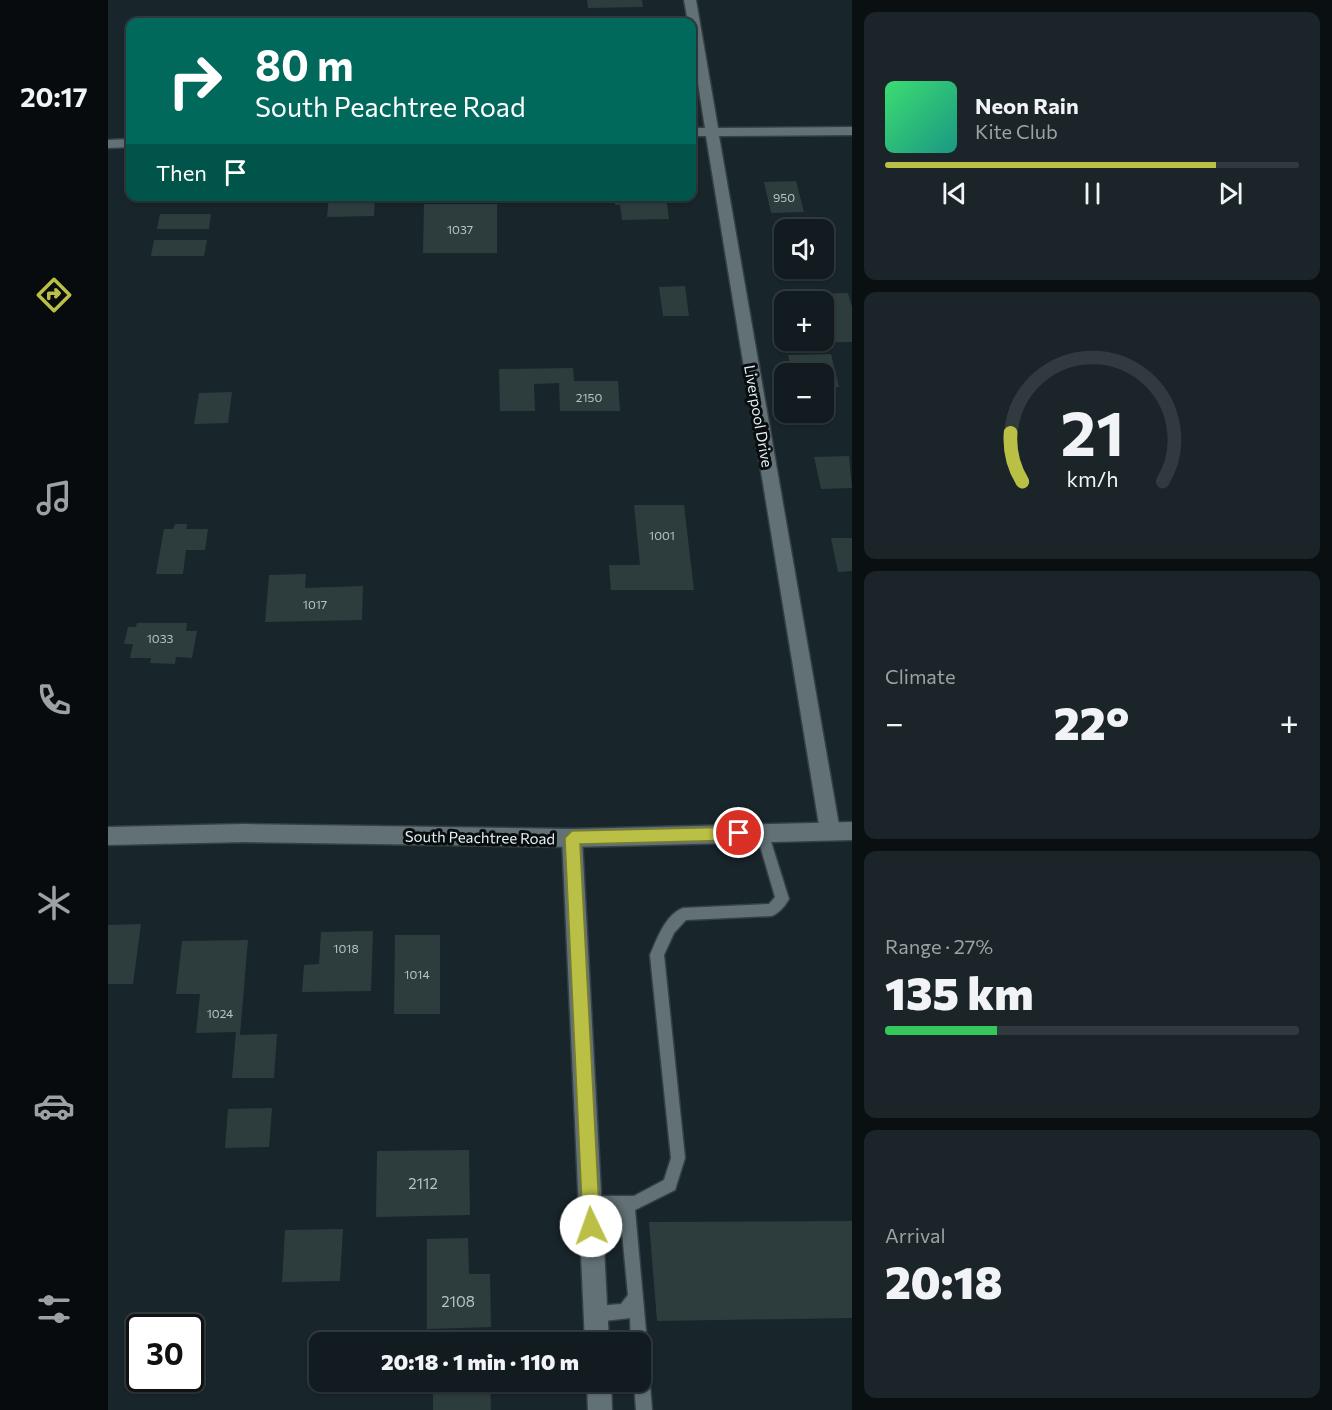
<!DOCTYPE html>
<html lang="en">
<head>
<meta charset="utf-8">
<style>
  :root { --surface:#121c20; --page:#1b2529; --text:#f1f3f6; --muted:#9ca1a5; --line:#313a3e; --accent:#bac045 }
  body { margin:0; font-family:Commissioner,sans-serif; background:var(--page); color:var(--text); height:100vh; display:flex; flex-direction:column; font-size:22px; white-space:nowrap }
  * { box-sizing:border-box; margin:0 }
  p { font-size:20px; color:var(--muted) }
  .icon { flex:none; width:33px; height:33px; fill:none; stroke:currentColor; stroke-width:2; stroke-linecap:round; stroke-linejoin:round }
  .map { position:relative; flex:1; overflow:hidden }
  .drawer { display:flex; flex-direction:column; gap:12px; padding:12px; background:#0a0f12; width:480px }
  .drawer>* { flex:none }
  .banner { position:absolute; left:18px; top:18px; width:570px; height:183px; border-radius:12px; box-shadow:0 2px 4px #0004,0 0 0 2px var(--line); background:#00695c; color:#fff; overflow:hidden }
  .controls { position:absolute; left:666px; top:219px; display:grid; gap:12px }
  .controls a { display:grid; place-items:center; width:60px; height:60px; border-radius:12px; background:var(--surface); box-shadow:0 2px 4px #0004,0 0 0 2px var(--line); font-size:30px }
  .speed { position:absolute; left:18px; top:1314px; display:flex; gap:12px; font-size:30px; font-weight:700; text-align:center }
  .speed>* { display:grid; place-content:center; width:78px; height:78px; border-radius:50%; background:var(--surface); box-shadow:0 2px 4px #0004,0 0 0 2px var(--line); line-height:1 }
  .speed .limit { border:3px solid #111; border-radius:9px; background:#fff; color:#111 }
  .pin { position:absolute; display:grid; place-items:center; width:51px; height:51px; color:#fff; margin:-26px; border:3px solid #fff; border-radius:50%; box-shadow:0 2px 6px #0007 }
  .me { position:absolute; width:66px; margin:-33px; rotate:357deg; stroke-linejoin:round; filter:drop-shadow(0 0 4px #0008) }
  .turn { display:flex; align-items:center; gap:21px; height:126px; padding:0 30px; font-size:27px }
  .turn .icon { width:78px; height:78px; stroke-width:2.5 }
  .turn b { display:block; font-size:42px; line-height:51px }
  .then { display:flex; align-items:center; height:57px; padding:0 30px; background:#0003; gap:12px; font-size:22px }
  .big { font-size:45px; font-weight:800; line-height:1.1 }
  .drawer .widget { flex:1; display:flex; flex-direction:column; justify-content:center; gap:9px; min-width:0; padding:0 21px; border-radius:12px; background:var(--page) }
  .drawer .dial { align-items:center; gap:0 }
  .dial svg { height:156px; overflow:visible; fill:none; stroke:var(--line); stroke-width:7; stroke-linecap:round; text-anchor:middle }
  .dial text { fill:var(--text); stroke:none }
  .song { display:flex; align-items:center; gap:18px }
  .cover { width:72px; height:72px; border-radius:9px; background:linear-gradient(135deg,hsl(140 70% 55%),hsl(170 70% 35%)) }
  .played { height:6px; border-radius:3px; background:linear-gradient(90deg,var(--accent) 80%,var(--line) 80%) }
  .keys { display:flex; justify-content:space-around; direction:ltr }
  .heat { display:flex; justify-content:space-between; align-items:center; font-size:33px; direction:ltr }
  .charge { height:9px; border-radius:4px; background:linear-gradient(90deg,#34c759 27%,var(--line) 0) }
  .trip { position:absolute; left:201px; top:1332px; width:342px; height:60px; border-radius:12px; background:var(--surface); box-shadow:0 2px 4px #0004,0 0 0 2px var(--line); font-weight:800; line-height:60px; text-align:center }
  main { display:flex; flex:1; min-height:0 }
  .dock { display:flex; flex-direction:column; width:108px; justify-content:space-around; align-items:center; background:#070b0d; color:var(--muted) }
  .dock .icon { width:42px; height:42px }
  .dock .active { color:var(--accent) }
  .dock b { font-size:27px; color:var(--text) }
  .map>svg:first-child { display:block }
  .building { fill:#2d3d3d }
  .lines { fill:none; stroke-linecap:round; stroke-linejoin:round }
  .lane-casing { stroke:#354044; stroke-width:3 }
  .street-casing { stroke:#354044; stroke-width:3 }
  .secondary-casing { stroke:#354044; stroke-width:3 }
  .lane { fill:#627176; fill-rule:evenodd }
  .street { fill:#627176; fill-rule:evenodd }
  .secondary { fill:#627176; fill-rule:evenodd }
  .route { fill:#bac045; stroke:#797d2d; stroke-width:1.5 }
  .labels { text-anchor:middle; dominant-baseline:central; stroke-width:6; stroke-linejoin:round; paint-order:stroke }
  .number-label { font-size:12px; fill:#b8c3c6 }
  .street-label { font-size:15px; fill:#e7f0f3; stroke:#080d0f }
  .near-number-label { font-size:15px; fill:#b8c3c6 }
</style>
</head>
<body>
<main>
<nav class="dock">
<b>20:17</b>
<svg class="icon active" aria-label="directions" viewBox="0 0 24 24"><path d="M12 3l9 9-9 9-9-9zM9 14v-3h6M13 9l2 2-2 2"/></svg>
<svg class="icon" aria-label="music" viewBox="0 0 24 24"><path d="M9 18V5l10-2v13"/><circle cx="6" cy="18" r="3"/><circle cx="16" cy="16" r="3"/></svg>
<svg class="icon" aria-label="phone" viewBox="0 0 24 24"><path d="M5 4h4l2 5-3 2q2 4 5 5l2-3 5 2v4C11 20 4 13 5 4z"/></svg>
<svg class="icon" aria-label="climate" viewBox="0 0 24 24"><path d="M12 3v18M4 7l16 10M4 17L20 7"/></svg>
<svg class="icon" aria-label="car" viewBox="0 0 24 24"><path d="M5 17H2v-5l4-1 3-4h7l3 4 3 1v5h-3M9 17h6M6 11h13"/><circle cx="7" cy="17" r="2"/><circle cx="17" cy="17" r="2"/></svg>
<svg class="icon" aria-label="filters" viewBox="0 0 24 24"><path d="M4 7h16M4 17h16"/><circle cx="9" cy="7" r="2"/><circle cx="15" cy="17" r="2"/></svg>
</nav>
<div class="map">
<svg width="744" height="1410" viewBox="0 0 744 1410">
  <rect width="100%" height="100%" fill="#18252a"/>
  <path class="building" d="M479,0H534L535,7L480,8Z
    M401,18H426V22H401Z
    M688,181L696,212L663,213L656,182Z
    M221,196H267L266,216L219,217Z
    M506,196H558L561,219L514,220L512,205H507Z
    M316,204H389V253H315Z
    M52,214H103L101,229H49Z
    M46,240H99L96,256H43Z
    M577,286L581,316H555L551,287Z
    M740,293L744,307V342L702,343V340H716V302H693L691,294Z
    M723,354L731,387L716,388V374H684L680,355Z
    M465,368L466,381H510L512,411H452L451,383L426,384L427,411H392L391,369Z
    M124,392L120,423L86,424L91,393Z
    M741,456L744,488L713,489L706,457Z
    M526,505H576L586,590H503L501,565H532Z
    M67,524H79L78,529H100L97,550H78L75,574H48L56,529H65Z
    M723,538H744V571L730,572Z
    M198,574L197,588L255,586L254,620L157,622L161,575Z
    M29,623H79L78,631H89L84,658L68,657L67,664L42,663L43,658H22L25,644H16L20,627H28Z
    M33,924L25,984H0V925Z
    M265,931L263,991L194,992L196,965L211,964L213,932Z
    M287,935H332V1014H286Z
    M140,940L132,1035L169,1034L166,1078H124L128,1032L88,1033L92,994H68L74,941Z
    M164,1108L161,1147L117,1148L120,1109Z
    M361,1150L362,1215L268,1217L269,1151Z
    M744,1221V1318L549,1321L541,1222Z
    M235,1229L232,1281L174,1282L177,1230Z
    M360,1238L361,1274H382L383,1327L319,1329V1239Z
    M325,1382L382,1383L383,1410H325Z"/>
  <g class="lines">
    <defs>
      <path id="lane" d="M654,826L659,828L660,832L681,899C677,906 671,913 664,916L578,920L566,933L556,955L577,1158L567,1190L527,1210L539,1342L537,1348L532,1349V1342H523L522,1318L488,1322L482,1320L480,1314L482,1308L488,1306L513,1304L520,1295L512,1211L482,1212L477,1209L474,1204L477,1199L482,1196H526L556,1180L563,1158L542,955C549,939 557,915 575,908L661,904L667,897L648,832L649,828Z
        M532,1352L538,1354L540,1360L544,1410H528L526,1382H532Z"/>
      <path id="street" d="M576,0H588L610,128L744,127V135L611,136L732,831L729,837L722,840L715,837L712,831L598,136H584V128H597L584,45V22H580Z
        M22,139V147L0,148V140Z
        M464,829L471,832L474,838L501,1342H477L454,838L457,832Z
        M479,1382H503L504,1410H480Z"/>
      <path id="secondary" d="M744,822V840L464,847L137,842L0,845V827L137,824L464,829Z"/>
    </defs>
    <use href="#lane" class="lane-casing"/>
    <use href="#street" class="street-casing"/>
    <use href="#secondary" class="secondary-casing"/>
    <use href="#lane" class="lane"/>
    <use href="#street" class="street"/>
    <use href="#secondary" class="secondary"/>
  </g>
  <path class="route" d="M631,827L638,833L631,840L472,844L492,1226L489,1232L483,1235L477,1232L475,1226L457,838L464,831Z"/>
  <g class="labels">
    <g class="number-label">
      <text x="676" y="197">950</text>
      <text x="352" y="229">1037</text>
      <text x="481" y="397">2150</text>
      <text x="554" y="535">1001</text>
      <text x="207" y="604">1017</text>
      <text x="52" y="638">1033</text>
      <text x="238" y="948">1018</text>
      <text x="309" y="974">1014</text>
      <text x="112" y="1013">1024</text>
    </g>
    <g class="street-label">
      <text transform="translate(651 416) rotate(80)">Liverpool Drive</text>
      <text transform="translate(372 837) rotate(1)">South Peachtree Road</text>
    </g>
    <g class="near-number-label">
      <text x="315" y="1183">2112</text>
      <text x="350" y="1301">2108</text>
    </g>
  </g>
</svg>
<div class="controls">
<a><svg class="icon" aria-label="sound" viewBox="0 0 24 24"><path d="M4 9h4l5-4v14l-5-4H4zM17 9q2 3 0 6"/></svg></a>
<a>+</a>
<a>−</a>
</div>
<div class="speed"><div class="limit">30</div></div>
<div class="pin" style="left:631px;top:833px;background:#d93025"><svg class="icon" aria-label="arrive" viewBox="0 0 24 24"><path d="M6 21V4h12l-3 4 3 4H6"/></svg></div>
<svg class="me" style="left:483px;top:1226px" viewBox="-20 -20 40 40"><circle r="19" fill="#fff"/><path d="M0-13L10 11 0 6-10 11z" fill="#bac045"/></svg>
<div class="trip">20:18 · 1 min · 110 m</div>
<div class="banner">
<div class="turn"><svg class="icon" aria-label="right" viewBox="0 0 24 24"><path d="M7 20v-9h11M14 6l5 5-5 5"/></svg><div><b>80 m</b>South Peachtree Road</div></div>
<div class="then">Then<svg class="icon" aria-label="arrive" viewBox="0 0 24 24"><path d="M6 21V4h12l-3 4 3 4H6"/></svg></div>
</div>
</div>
<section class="drawer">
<div class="widget">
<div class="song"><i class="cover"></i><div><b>Neon Rain</b><p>Kite Club</p></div></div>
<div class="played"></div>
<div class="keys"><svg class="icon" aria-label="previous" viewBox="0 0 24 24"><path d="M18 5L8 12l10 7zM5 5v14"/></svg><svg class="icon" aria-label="pause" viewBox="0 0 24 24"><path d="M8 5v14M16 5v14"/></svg><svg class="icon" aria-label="next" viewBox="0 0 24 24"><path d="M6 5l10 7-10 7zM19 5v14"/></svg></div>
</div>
<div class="widget dial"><svg viewBox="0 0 100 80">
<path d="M14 69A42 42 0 1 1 86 69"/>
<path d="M14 69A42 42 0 0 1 8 44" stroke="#bac045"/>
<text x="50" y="56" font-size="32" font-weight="700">21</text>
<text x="50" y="72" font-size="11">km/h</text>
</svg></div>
<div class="widget"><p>Climate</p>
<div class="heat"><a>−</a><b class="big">22°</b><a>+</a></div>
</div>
<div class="widget"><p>Range · 27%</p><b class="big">135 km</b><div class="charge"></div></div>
<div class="widget"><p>Arrival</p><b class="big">20:18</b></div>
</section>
</main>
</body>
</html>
